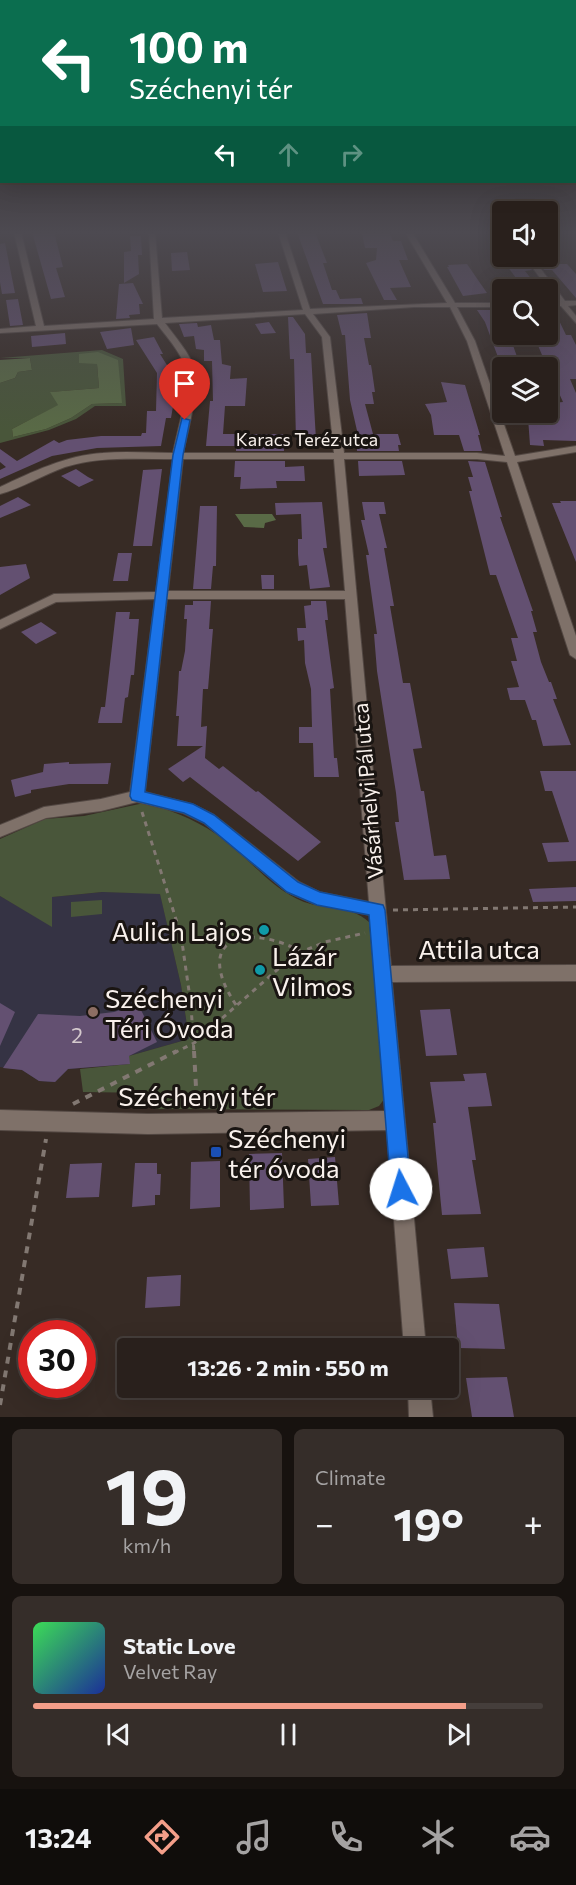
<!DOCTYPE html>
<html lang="en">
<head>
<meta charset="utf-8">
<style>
  :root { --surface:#29201c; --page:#352d29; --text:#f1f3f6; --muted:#a5a3a3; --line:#453e3b; --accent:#f49e89 }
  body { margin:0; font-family:Commissioner,sans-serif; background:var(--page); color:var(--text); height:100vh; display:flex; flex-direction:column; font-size:22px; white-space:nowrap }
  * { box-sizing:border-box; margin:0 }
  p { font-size:20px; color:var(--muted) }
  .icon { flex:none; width:33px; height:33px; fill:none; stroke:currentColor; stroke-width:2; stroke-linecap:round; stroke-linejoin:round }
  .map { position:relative; height:1417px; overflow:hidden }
  .sheet { display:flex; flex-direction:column; gap:12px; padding:12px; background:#17120f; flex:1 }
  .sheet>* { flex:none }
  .hud { position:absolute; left:0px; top:0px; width:576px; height:183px; box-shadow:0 6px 24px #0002,0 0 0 2px var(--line); background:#0b6e4f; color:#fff; overflow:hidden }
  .buttons { position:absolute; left:492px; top:201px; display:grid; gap:12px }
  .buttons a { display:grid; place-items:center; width:66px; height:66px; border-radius:6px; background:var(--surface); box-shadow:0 6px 24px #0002,0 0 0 2px var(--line); font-size:30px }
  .speed { position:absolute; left:18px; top:1320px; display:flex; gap:12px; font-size:30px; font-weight:700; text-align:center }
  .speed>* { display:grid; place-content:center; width:78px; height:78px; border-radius:50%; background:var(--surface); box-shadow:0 6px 24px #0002,0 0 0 2px var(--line); line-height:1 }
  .speed .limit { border:9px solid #d22; background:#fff; color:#111 }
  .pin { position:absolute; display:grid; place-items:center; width:51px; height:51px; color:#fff; margin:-62px -26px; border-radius:50% 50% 50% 0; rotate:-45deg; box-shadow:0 0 6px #0007 }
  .pin .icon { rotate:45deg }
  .me { position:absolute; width:66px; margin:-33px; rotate:355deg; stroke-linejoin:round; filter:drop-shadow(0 0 4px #0008) }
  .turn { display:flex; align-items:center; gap:21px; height:126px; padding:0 30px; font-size:27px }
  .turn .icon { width:78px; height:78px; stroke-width:2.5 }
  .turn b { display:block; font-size:42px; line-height:51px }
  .lanes { display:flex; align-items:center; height:57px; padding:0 30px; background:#0003; justify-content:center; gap:30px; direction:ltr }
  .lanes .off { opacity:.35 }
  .big { font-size:45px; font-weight:700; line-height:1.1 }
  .sheet .widget { flex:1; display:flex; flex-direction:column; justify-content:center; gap:9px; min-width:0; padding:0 21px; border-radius:9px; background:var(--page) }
  .sheet .dial { align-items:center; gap:0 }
  .dial b { font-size:78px; line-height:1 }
  .song { display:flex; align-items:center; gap:18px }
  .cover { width:72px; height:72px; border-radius:9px; background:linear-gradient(135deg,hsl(130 70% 55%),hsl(230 70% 35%)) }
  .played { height:6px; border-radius:3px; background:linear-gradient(90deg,var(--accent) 85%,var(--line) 85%) }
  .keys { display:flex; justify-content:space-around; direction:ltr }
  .heat { display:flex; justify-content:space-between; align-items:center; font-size:33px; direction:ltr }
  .sheet .tiles { flex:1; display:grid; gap:12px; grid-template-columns:1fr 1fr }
  .widget:last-child { grid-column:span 2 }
  .trip { position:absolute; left:117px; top:1338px; width:342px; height:60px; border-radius:6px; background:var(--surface); box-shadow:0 6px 24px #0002,0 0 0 2px var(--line); font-weight:700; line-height:60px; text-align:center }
  .tabs { display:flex; height:96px; justify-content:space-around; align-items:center; background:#100d0b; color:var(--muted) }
  .tabs .icon { width:42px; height:42px }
  .tabs .active { color:var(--accent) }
  .tabs b { font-size:27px; color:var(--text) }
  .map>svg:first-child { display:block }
  .education { fill:#353344 }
  .green { fill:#49563a; fill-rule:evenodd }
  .forest { fill:#596a46 }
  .building { fill:#635071 }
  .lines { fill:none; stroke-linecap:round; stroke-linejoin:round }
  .minor-casing { stroke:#534843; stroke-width:2 }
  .path-far1 { stroke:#827872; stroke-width:3; stroke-dasharray:5 5; stroke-linecap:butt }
  .path { stroke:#827872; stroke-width:4; stroke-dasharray:7 7; stroke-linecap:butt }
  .minor { fill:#7f7169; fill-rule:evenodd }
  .route { fill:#1a73e8; stroke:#114b97; stroke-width:1.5 }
  .culture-dot { fill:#0f9aa8; stroke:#1a1512; stroke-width:2 }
  .education-dot { fill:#8d6e63; stroke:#1a1512; stroke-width:2 }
  .transit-dot { fill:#1a4fb4; stroke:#1a1512; stroke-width:2 }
  .labels { text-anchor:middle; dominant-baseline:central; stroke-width:6; stroke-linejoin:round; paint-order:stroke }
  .far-street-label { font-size:18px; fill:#f9f1ec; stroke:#1a1512 }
  .street-label { font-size:21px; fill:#f9f1ec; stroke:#1a1512 }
  .near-number-label { font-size:21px; fill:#d4c9cd }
  .near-poi-label { font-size:26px; fill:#f9f1ec; stroke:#1a1512; text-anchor:start }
  .near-street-label { font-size:26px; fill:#f9f1ec; stroke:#1a1512 }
</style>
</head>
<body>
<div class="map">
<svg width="576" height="1417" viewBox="0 0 576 1417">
  <rect width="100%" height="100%" fill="#372b25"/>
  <path class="education" d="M102,892L160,893L181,985L189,1039L129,1056L130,1064L68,1069L55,1082L39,1081L22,1070L0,1067V896L52,926L51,897Z"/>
  <path class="green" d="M102,350L123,359L126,406H95L76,419L49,430L0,443V383L15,378L18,372L32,370L30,358H0ZM97,364L121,403L92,404L71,418L46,429L13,437L12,429L59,405L51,392L99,388Z
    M144,803C171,810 192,818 216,834C247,854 268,888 304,902C327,910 350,905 369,922L385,1098L379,1106L369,1110L152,1109L151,1093L83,1092L80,1069L129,1064V1056L189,1039L181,985L160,894L102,892L52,897V927L0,896V839L45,819L84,816Z
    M102,900V914L71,917V902Z"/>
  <path class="forest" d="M98,352L118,360L122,403L92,404L71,418L46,429L13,437L12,429L58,405L50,392L99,388L97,364L79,363V354Z
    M30,358L32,370L18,372L15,378L0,383V360Z
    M235,514H272L276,520L265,523L264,528L244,527Z"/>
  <path class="building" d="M32,232H54L63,267L56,268L65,297L51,299Z
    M297,232H315L327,263H323L332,290H336L340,299L361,298L363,304H323Z
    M364,232H389L393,241H401L408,260H399L411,287L390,288L397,300H384L366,263L376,260L377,248H365L362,234H365Z
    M130,236H141L142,255H138L139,274L124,283V252L131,251Z
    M489,242H502V256L524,260L532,270L525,271L540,290H525Z
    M5,243L15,293L2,294L0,282V244Z
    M187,252L190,270L172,271L171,253Z
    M554,258L559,264H567L576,274V298L552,270H544L536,259Z
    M278,262L287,291L263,292L255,264Z
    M467,264L487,293L463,296L447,267H449L448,265Z
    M133,283L143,304H139L140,314L129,315L130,318L116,319L119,284Z
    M18,299L23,325L10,326L6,300Z
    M548,308H553L566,335H571L576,345V379H570L576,393V441L543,440L544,446L530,445L528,418H560L552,403L563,402L548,369V355H542L534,336H553L548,324Z
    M477,310H499L502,315V334H509L521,368H502L485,322Z
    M367,313L371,338H364L369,365H371L372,371L375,392H372L374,404H365L373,434H398L401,445H398L399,451H357L356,435H358L350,400L345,335H342L337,315Z
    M288,317H293L305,334L306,353H311L316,440H296L294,359H290Z
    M269,322L276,333L261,334L255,324Z
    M197,323L198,327L211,325L214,340H220L222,364L231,366L230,379L247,378L245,406H225L223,434H283L284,451H236V446H206L210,401H213L212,361H204V350L196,349L194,336L184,337L179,324Z
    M131,328L134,345L107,349L100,332Z
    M65,333L66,344L32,347L31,336Z
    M154,337L163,354H160L182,389H176L171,418H166L161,446L97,448L52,456L0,479V470L6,467L0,462V449L17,461L54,440L59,443L67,440L101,436H141L142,433H146L147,411H156L157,373L136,340Z
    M441,382L465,385L480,435H478L482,451H464L459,435H434L431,415L425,404L447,402Z
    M235,461H285V467L304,466L305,481H276L277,488L240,489L241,477H234Z
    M358,461H402L405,475L359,476Z
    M468,461L485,462L502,517H500L533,611H531L537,632H533L541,662L549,682H551L557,699H553L571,745L543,746L536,720H532L525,700H510L507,688L519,687L511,661H517L511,638H518L496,575H490L469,491H472L468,477H473Z
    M76,469L88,477L94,480L79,487L61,476Z
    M162,469L152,546H133L143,470Z
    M18,497L31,505L0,518V506Z
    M560,501H576V562L552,503H561Z
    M322,502L327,548H323L330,587L310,589L307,565L299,566L298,554V539H302L301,514L276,515L275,503Z
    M362,502H384L386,514H379L387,548H384L394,606H390L403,683H410L422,748L413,749L421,791H424L434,856L446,855L450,879L404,880L395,822H399L396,793L377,671L374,634H377L366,555H369L361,520H365Z
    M200,506H217L216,566H213L211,589H193Z
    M118,553H132L128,581H113Z
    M26,564L30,578L0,595V567Z
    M261,575H274V589H262Z
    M193,601H211L209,629H213L208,689H203L201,727L207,726L205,758L219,769L223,766L256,792L258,791L321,842L298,861L190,777L183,782L168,769L203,746H177L179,716H176L178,689L179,671H181L185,651L187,619H184L185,605H193Z
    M311,601H326L328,620H325L334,688L330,689L334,758H337L339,777H314L313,743H299V727H312L311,689L305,663L304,640L298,641L297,628H306L304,606L311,605Z
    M116,612H130L129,619H139L134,675H131L128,697L125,698L122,723H98L101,707H105Z
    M41,622L57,633L36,644L21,632Z
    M69,762V764L111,763L108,784H69L31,790V793L15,797L11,780L43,772L44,764Z
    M540,771H576V861L548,862L542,843L569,842L552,791H545Z
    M576,887V901L533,902L529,889Z
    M0,1003L15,1012L0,1046Z
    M138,1004L157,1042L129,1056L130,1064L68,1069L55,1082L39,1081L22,1070L3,1068L38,1014L80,1016L114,1012Z
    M450,1009L457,1055L426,1056L420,1010Z
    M486,1073L492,1106L468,1107L476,1160H472L481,1214L442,1215L433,1123H436L430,1082L465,1081L463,1074Z
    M282,1153L284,1208L250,1210L249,1154Z
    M335,1157L339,1205L311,1206L308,1159Z
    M220,1161V1207L190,1209L191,1162Z
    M102,1163L99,1197L66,1198L70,1164Z
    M135,1163H157V1174H161L160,1195H155V1205L132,1207Z
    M484,1247L488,1277L451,1279L447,1249Z
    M181,1275L180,1306L145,1308L147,1277Z
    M454,1303L499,1304L505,1349L458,1348Z
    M507,1377L514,1417H472L466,1378Z"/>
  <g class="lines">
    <defs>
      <path id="minor" d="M14,232H21L44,326L154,319L149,232H155L162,318L303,310L278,232H285L310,309L447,303L405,232H412L455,303H502V307H457L475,341L515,456L576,446V452L517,462L576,636V659L570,655L507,462L477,459H344L391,966L576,965V981L392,982L426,1348H404L387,1130L148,1134L0,1130V1110L148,1114L385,1111L370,915L317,905L287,892L204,823L183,813L137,802L101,811L46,818L0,837V825L44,807L101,799L130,792L155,599L56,602L0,629V620L54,594L156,592L173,459C136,459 100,456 65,467C43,475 22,488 0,494V487C32,472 67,455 103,453C126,451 150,453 173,453C177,432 189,393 187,373C184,356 167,337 157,324L0,333V329L36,326ZM414,307H450L467,341L505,456L477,453H344L330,337L313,314ZM305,314L322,337L334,453H183C187,434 200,387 195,370C190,353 175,337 165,323ZM183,459H334L345,591H168ZM167,599H345L369,902L319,892L299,882L214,815L192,804L145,792Z
        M524,256H531L565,301H576V305L568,306L576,316V323L561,306H548V302L557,301Z
        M408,1388H430L433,1417H409Z"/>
    </defs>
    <use href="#minor" class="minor-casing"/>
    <path class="path-far1" d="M142,812L181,935L191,1005L194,1053
      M393,910L576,907
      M236,1005C191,937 247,922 302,952
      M174,1053L194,1043L294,955L325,942L365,933"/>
    <path class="path" d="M194,1051L197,1105
      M73,1104L177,1051
      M0,1405L46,1139"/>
    <use href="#minor" class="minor"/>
  </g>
  <linearGradient id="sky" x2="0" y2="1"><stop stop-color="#1e1814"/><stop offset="0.54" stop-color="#4d4a51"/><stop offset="1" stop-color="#4d4a51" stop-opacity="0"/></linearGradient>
  <rect width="576" height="431" fill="url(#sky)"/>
  <path class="route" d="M182,418L190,420L183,455L145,792L193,804L214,815L298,882L320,892L383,905L385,910L411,1189L408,1196L401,1199L394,1196L391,1189L369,915L317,905L287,892L204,823L184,813L132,800L130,796L173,455Z"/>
  <g class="culture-dot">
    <circle cx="264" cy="930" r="6"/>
    <circle cx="260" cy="970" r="6"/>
  </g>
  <circle class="education-dot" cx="93" cy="1012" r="6"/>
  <rect class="transit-dot" x="210" y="1146" width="12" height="12" rx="3"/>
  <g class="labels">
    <g class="far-street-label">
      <text x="307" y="439">Karacs Teréz utca</text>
    </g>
    <g class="street-label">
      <text transform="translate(367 791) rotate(-95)">Vásárhelyi Pál utca</text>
    </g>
    <g class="near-number-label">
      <text x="77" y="1034">2</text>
    </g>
    <g class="near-poi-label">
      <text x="252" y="930" text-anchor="end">Aulich Lajos</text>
      <text x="272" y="955">Lázár<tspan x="272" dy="30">Vilmos</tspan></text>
      <text x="105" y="997">Széchenyi<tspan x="105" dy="30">Téri Óvoda</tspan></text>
      <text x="228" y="1137">Széchenyi<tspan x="228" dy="30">tér óvoda</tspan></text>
    </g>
    <g class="near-street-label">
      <text x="479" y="948">Attila utca</text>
      <text x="197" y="1095">Széchenyi tér</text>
    </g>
  </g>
</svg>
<div class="buttons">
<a><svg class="icon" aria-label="sound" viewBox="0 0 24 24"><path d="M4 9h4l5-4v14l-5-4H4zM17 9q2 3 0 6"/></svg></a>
<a><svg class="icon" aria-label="search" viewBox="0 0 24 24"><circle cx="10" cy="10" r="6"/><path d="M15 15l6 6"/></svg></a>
<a><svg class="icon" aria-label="layers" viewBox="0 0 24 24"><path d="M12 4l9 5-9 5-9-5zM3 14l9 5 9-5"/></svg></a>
</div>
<div class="speed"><div class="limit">30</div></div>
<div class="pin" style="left:185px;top:420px;background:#d93025"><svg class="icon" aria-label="arrive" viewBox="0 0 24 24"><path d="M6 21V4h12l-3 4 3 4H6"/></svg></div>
<svg class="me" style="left:401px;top:1189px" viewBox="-20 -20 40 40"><circle r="19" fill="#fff"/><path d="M0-13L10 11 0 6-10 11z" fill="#1a73e8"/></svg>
<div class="trip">13:26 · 2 min · 550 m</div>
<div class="hud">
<div class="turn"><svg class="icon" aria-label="left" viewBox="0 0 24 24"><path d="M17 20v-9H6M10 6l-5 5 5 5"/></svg><div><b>100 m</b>Széchenyi tér</div></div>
<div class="lanes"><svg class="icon" aria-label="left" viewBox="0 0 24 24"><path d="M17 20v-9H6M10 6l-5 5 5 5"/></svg><svg class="icon off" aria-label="ahead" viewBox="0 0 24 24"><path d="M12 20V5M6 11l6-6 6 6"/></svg><svg class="icon off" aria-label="right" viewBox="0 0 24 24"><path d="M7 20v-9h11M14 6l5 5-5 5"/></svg></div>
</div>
</div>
<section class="sheet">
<div class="tiles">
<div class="widget dial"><b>19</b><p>km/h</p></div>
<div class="widget"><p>Climate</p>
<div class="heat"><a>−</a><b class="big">19°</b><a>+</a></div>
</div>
<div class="widget">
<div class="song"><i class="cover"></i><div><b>Static Love</b><p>Velvet Ray</p></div></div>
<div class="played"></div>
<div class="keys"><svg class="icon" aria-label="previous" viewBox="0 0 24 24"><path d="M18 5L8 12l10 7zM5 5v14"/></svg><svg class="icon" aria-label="pause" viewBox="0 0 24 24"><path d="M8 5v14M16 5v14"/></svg><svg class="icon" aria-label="next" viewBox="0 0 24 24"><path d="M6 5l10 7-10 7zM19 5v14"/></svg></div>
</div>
</div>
</section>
<nav class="tabs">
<b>13:24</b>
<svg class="icon active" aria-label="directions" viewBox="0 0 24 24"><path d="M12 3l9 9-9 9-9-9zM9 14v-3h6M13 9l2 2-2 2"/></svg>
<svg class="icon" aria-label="music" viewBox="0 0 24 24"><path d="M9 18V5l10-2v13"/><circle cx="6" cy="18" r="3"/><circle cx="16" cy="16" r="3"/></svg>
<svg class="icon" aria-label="phone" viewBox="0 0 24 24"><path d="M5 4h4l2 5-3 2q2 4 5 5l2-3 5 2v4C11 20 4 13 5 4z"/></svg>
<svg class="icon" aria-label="climate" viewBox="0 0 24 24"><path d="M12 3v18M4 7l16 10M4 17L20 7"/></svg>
<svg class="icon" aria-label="car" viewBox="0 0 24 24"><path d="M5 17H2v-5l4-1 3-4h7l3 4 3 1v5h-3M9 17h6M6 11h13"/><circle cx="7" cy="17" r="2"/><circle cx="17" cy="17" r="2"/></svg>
</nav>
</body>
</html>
